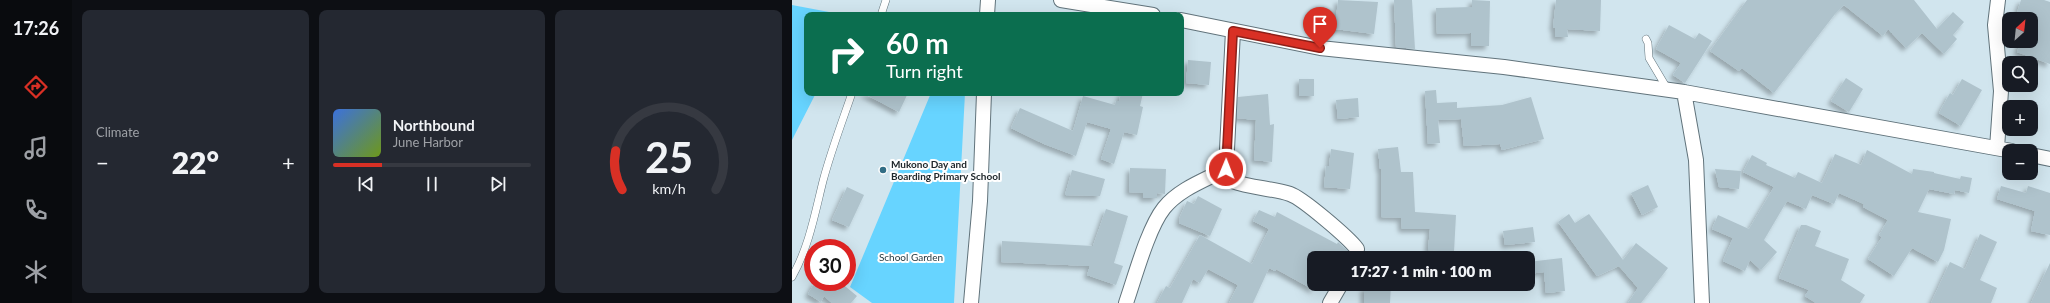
<!DOCTYPE html>
<html lang="en">
<head>
<meta charset="utf-8">
<style>
  :root { --surface:#171b24; --page:#242831; --text:#f1f3f6; --muted:#9ea1a6; --line:#363941; --accent:#d93025 }
  body { margin:0; font-family:Lato,sans-serif; background:var(--page); color:var(--text); height:100vh; display:flex; flex-direction:column; font-size:15px; white-space:nowrap }
  * { box-sizing:border-box; margin:0 }
  p { font-size:13px; color:var(--muted) }
  .icon { flex:none; width:22px; height:22px; fill:none; stroke:currentColor; stroke-width:2; stroke-linecap:round; stroke-linejoin:round }
  .map { position:relative; flex:1; overflow:hidden }
  .panel { display:flex; flex-direction:column; gap:10px; padding:10px; background:#0d0f14; width:720px }
  .panel>* { flex:none }
  .top-card { position:absolute; left:12px; top:12px; width:380px; height:84px; border-radius:8px; box-shadow:0 4px 16px #0002; background:#0b6e4f; color:#fff; overflow:hidden }
  .needle { width:26px; rotate:27deg }
  .buttons { position:absolute; left:1210px; top:12px; display:grid; gap:8px }
  .buttons a { display:grid; place-items:center; width:36px; height:36px; border-radius:8px; background:var(--surface); box-shadow:0 4px 16px #0002; font-size:20px }
  .speed { position:absolute; left:12px; top:239px; display:flex; gap:8px; font-size:20px; font-weight:700; text-align:center }
  .speed>* { display:grid; place-content:center; width:52px; height:52px; border-radius:50%; background:var(--surface); box-shadow:0 4px 16px #0002; line-height:1 }
  .speed .limit { border:6px solid #d22; background:#fff; color:#111 }
  .pin { position:absolute; display:grid; place-items:center; width:34px; height:34px; color:#fff; margin:-41px -17px; border-radius:50% 50% 50% 0; rotate:-45deg; box-shadow:0 0 4px #0007 }
  .pin .icon { rotate:45deg }
  .me { position:absolute; width:44px; margin:-22px; rotate:1deg; stroke-linejoin:round; filter:drop-shadow(0 0 3px #0008) }
  .turn { display:flex; align-items:center; gap:14px; height:84px; padding:0 16px; font-size:18px }
  .turn .icon { width:52px; height:52px; stroke-width:2.5 }
  .turn b { display:block; font-size:28px; line-height:34px }
  .big { font-size:30px; font-weight:800; line-height:1.1 }
  .panel .widget { flex:1; display:flex; flex-direction:column; justify-content:center; gap:6px; min-width:0; padding:0 14px; border-radius:8px; background:var(--page) }
  .panel .dial { align-items:center; gap:0 }
  .dial svg { height:104px; overflow:visible; fill:none; stroke:var(--line); stroke-width:7; stroke-linecap:round; text-anchor:middle }
  .dial text { fill:var(--text); stroke:none }
  .song { display:flex; align-items:center; gap:12px }
  .cover { width:48px; height:48px; border-radius:6px; background:linear-gradient(135deg,hsl(220 70% 55%),hsl(80 70% 35%)) }
  .played { height:4px; border-radius:2px; background:linear-gradient(90deg,var(--accent) 25%,var(--line) 25%) }
  .keys { display:flex; justify-content:space-around; direction:ltr }
  .heat { display:flex; justify-content:space-between; align-items:center; font-size:22px; direction:ltr }
  .panel .tiles { flex:1; display:grid; gap:10px; grid-template-columns:repeat(3,1fr) }
  .trip { position:absolute; left:515px; top:251px; width:228px; height:40px; border-radius:8px; background:var(--surface); box-shadow:0 4px 16px #0002; font-weight:800; line-height:40px; text-align:center }
  main { display:flex; flex:1; min-height:0 }
  .tabs { display:flex; flex-direction:column; width:72px; justify-content:space-around; align-items:center; background:#090b0e; color:var(--muted) }
  .tabs .icon { width:28px; height:28px }
  .tabs .on { color:var(--accent) }
  .tabs b { font-size:18px; color:var(--text) }
  .map>svg:first-child { display:block }
  .green { fill:#67d4ff }
  .building { fill:#afc3cc; filter:url(#shadow) }
  .lines { fill:none; stroke-linecap:round; stroke-linejoin:round }
  .service-casing { stroke:#61737b; stroke-width:8 }
  .minor-casing { stroke:#61737b; stroke-width:16 }
  .service { stroke:#fff; stroke-width:7 }
  .minor { stroke:#fff; stroke-width:14 }
  .route-casing { stroke:#8d1f18; stroke-width:10 }
  .route { stroke:#d93025; stroke-width:7 }
  .poi-dot { fill:#316d85; stroke:#fff; stroke-width:1.5 }
  .labels { text-anchor:middle; dominant-baseline:central; stroke-width:4; stroke-linejoin:round; paint-order:stroke }
  .poi-label { font-size:10px; font-weight:bold; fill:#20282c; stroke:#fff; text-anchor:start }
  .park-label { font-size:10px; fill:#1f343c; stroke:#fff }
</style>
</head>
<body>
<main>
<nav class="tabs">
<b>17:26</b>
<svg class="icon on" aria-label="directions" viewBox="0 0 24 24"><path d="M12 3l9 9-9 9-9-9zM9 14v-3h6M13 9l2 2-2 2"/></svg>
<svg class="icon" aria-label="music" viewBox="0 0 24 24"><path d="M9 18V5l10-2v13"/><circle cx="6" cy="18" r="3"/><circle cx="16" cy="16" r="3"/></svg>
<svg class="icon" aria-label="phone" viewBox="0 0 24 24"><path d="M5 4h4l2 5-3 2q2 4 5 5l2-3 5 2v4C11 20 4 13 5 4z"/></svg>
<svg class="icon" aria-label="climate" viewBox="0 0 24 24"><path d="M12 3v18M4 7l16 10M4 17L20 7"/></svg>
</nav>
<section class="panel">
<div class="tiles">
<div class="widget"><p>Climate</p>
<div class="heat"><a>−</a><b class="big">22°</b><a>+</a></div>
</div>
<div class="widget">
<div class="song"><i class="cover"></i><div><b>Northbound</b><p>June Harbor</p></div></div>
<div class="played"></div>
<div class="keys"><svg class="icon" aria-label="previous" viewBox="0 0 24 24"><path d="M18 5L8 12l10 7zM5 5v14"/></svg><svg class="icon" aria-label="pause" viewBox="0 0 24 24"><path d="M8 5v14M16 5v14"/></svg><svg class="icon" aria-label="next" viewBox="0 0 24 24"><path d="M6 5l10 7-10 7zM19 5v14"/></svg></div>
</div>
<div class="widget dial"><svg viewBox="0 0 100 80">
<path d="M14 69A42 42 0 1 1 86 69"/>
<path d="M14 69A42 42 0 0 1 9 39" stroke="#d93025"/>
<text x="50" y="56" font-size="32" font-weight="700">25</text>
<text x="50" y="72" font-size="11">km/h</text>
</svg></div>
</div>
</section>
<div class="map">
<svg width="1258" height="303" viewBox="0 0 1258 303">
  <defs>
    <filter id="shadow"><feDropShadow dx="-3.5" dy="3.5" stdDeviation="2" flood-color="#0004"/></filter>
  </defs>
  <rect width="100%" height="100%" fill="#d1e5ee"/>
  <path class="green" d="M0,5L53,15H15V93H24L0,140Z
    M139,93H173L162,303H80L58,287Z"/>
  <path class="building" d="M546,0L586,2L582,34L543,29Z
    M602,0H620L623,49L604,47Z
    M680,0L698,1L697,46H679V33L645,34L644,8L680,7Z
    M764,0H809L808,31L775,29L776,37H763V28H761Z
    M955,0H1122L1145,29L1161,12L1172,22L1161,35L1165,39L1152,54L1130,33L1114,48L1096,29L1091,36L1052,5L1043,14L982,93L950,68L947,71L918,51Z
    M1229,0H1252L1258,2V64L1225,52L1229,41H1239V19H1223Z
    M877,25L903,39L907,33L920,41L893,83L881,75L889,63L864,49Z
    M396,60L419,62L417,85L394,83Z
    M1054,78L1071,89L1057,112L1039,101Z
    M507,79H522V96H507Z
    M1170,79L1190,90L1169,126L1147,113L1158,93L1161,95Z
    M644,90L645,103L665,102V108L710,105L739,97L752,139L710,150L708,144L672,146L669,119L646,120L648,143L636,144L633,91Z
    M71,93H116L107,112Z
    M329,93H351L348,106L351,107L345,135L332,132L322,164L309,159L319,129L295,122L284,156L252,144L219,128L228,108L281,131L291,96L323,105L324,101H327Z
    M476,94L478,125L482,124L480,162L462,160L464,120L445,118L446,97Z
    M566,98L567,117L546,119L544,100Z
    M606,147L609,172H621L623,212L664,215L662,252L636,250L638,229H610L609,218L589,217V169H588L586,149Z
    M539,149L562,153L558,189L532,187L534,166H537Z
    M1075,150L1120,174L1121,169L1142,172V173L1168,179L1169,176L1180,178L1177,193L1163,190L1162,194L1137,189L1126,212L1159,219L1152,250L1146,262L1120,248L1102,276L1076,259L1090,237L1087,235L1096,220L1071,207L1072,204L1047,193L1042,204L1020,195L1014,209L995,201L972,240L985,252L969,270L958,260L953,271L931,261L941,238L920,229L926,215L957,229L982,187L951,172L960,155L975,163L974,165L1003,178L1006,172L1030,183L1043,154L1069,165Z
    M338,168L374,169L373,194L365,193V198H351V193L337,192Z
    M923,169L949,171L947,189L927,187Z
    M280,170L313,179L308,196L273,195Z
    M856,185L866,207L850,215L839,193Z
    M1209,186L1234,193L1236,186L1258,193V235L1239,231L1243,211L1205,199Z
    M55,187L72,195L57,227L40,220Z
    M406,196L430,209L418,236L387,223L388,219H387L395,201L402,204Z
    M314,209L336,216L322,263L331,266L324,285L295,275L298,266L209,262L210,241L301,246Z
    M467,210L483,217L485,212L545,244L546,242L556,251L555,258H522V290L484,269L483,271L477,268L461,303H437L446,285L416,269L408,283L401,279L390,303H365L374,286L378,288L408,235L460,264L477,229L461,221Z
    M777,214L783,223L797,214L831,260L844,243L876,268L849,303H836L846,288L827,266L805,276L766,222Z
    M1009,225H1014L1029,231L1023,246L1057,259L1049,280L1073,295L1068,303H1024L1013,296L1017,290L987,278Z
    M741,227L743,242L713,245L711,231Z
    M1188,234L1205,242L1188,280L1205,288L1199,303H1139L1158,262L1173,269Z
    M770,258L773,291L754,293L752,272L736,274V262Z
    M1258,263V303H1239Z
    M23,282H48L65,296L59,303H40L32,296L29,302L16,294Z
    M581,284H599L598,303H572V287H580Z"/>
  <g class="lines">
    <defs>
      <path id="service" d="M89,15L94,0
        M854,39L856,43L857,58L876,90
        M0,277C17,247 23,213 31,181C39,151 50,122 60,93"/>
      <path id="minor" d="M269,0L361,15
        M195,15L196,0
        M389,20L528,48L712,67L892,92L1220,151
        M441,31L434,169L440,181C459,188 479,188 498,194C510,198 556,237 565,249L563,258
        M892,92L904,160L910,303
        M1205,148L1209,91L1203,25L1206,0
        M1239,155L1258,159
        M179,303L188,201L192,93
        M334,303C343,277 356,228 372,208C387,189 413,180 434,169
        M538,303L549,284"/>
    </defs>
    <use href="#service" class="service-casing"/>
    <use href="#minor" class="minor-casing"/>
    <use href="#service" class="service"/>
    <use href="#minor" class="minor"/>
  </g>
  <g class="lines">
    <defs>
      <path id="route" d="M434,169L441,31L528,48"/>
    </defs>
    <use href="#route" class="route-casing"/>
    <use href="#route" class="route"/>
  </g>
  <circle class="poi-dot" cx="91" cy="170" r="4"/>
  <g class="labels">
    <g class="poi-label">
      <text x="99" y="164">Mukono Day and<tspan x="99" dy="12">Boarding Primary School</tspan></text>
    </g>
    <g class="park-label">
      <text x="119" y="257">School Garden</text>
    </g>
  </g>
</svg>
<div class="buttons">
<a><svg class="needle" viewBox="-14 -14 28 28"><path d="M0-13l5 13h-10z" fill="#e53935"/><path d="M0 13l5-13h-10z" fill="#9ea1a6"/></svg></a>
<a><svg class="icon" aria-label="search" viewBox="0 0 24 24"><circle cx="10" cy="10" r="6"/><path d="M15 15l6 6"/></svg></a>
<a>+</a>
<a>−</a>
</div>
<div class="speed"><div class="limit">30</div></div>
<div class="pin" style="left:528px;top:48px;background:#d93025"><svg class="icon" aria-label="arrive" viewBox="0 0 24 24"><path d="M6 21V4h12l-3 4 3 4H6"/></svg></div>
<svg class="me" style="left:434px;top:169px" viewBox="-20 -20 40 40"><circle r="17" fill="#d93025" stroke="#fff" stroke-width="3"/><path d="M0-11L8 9 0 5-8 9z" fill="#fff"/></svg>
<div class="trip">17:27 · 1 min · 100 m</div>
<div class="top-card">
<div class="turn"><svg class="icon" aria-label="right" viewBox="0 0 24 24"><path d="M7 20v-9h11M14 6l5 5-5 5"/></svg><div><b>60 m</b>Turn right</div></div>
</div>
</div>
</main>
</body>
</html>
